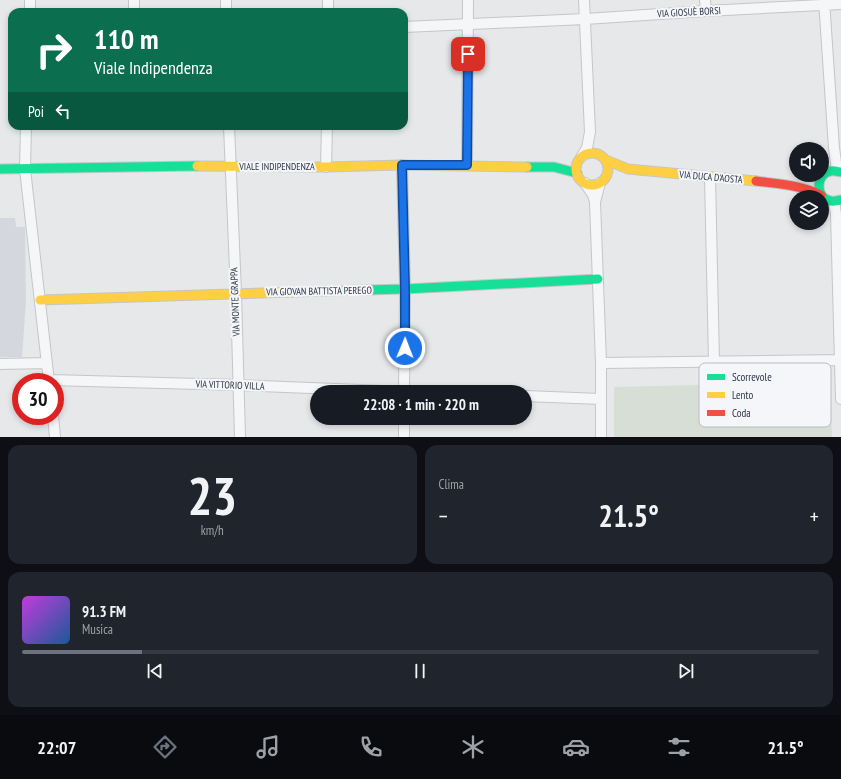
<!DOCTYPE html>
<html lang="it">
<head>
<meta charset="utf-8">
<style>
  :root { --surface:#171b24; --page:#20242c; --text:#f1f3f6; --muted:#9ea1a6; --line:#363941; --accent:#6c737f }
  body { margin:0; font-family:"PT Sans Narrow",sans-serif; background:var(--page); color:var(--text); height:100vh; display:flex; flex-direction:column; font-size:15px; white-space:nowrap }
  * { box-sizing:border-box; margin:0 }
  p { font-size:13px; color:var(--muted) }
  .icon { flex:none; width:22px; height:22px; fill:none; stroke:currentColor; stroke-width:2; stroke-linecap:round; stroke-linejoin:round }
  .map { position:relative; height:437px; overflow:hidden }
  .side { display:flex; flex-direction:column; gap:8px; padding:8px; background:#0d0f14; flex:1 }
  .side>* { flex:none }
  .hud { position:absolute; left:8px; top:8px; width:400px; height:122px; border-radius:12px; box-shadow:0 2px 6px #0003; background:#0b6e4f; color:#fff; overflow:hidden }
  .controls { position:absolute; left:789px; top:142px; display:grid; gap:8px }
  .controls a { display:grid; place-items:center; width:40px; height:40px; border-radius:50%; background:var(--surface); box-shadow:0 2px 6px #0003; font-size:20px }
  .speed { position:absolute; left:12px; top:373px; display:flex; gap:8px; font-size:20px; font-weight:700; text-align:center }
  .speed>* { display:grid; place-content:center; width:52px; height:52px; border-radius:50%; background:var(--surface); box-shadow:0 2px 6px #0003; line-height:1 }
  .speed .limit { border:6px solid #d22; background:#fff; color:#111 }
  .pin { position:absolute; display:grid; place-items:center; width:34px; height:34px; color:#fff; margin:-17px; border-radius:8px; box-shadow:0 2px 6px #0006 }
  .me { position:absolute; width:44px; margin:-22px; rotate:1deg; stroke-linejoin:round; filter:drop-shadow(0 0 3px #0008) }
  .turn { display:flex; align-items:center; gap:14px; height:84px; padding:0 20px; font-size:18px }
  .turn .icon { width:52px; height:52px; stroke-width:2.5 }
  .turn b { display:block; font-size:28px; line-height:34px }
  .then { display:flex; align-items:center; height:38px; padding:0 20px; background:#0003; gap:8px; font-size:15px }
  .big { font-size:30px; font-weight:600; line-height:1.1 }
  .side .card { flex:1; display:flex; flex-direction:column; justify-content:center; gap:6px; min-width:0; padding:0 14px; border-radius:12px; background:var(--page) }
  .side .dial { align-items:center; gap:0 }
  .dial b { font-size:52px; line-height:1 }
  .song { display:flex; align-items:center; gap:12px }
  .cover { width:48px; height:48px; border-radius:6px; background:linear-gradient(135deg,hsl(290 70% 55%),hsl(210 70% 35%)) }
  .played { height:4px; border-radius:2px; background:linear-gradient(90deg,var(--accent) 15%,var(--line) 15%) }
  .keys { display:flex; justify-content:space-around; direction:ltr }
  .heat { display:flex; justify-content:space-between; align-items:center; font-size:22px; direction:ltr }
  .side .tiles { flex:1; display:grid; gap:8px; grid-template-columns:1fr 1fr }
  .card:last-child { grid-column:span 2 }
  .trip { position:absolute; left:310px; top:385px; width:222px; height:40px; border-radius:20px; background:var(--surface); box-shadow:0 2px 6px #0003; font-weight:600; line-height:40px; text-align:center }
  .tabs { display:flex; height:64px; justify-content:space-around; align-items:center; background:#090b0e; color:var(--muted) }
  .tabs .icon { width:28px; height:28px }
  .tabs .on { color:var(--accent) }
  .tabs b { font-size:18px; color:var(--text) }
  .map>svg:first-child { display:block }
  .built { fill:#d4d7dd }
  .green { fill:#d6ded6 }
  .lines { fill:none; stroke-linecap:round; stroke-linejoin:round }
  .street-casing { stroke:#c4c6c8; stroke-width:12 }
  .fast-casing { stroke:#c4c6c8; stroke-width:11 }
  .slow-casing { stroke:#c4c6c8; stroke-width:11 }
  .jam-casing { stroke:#c4c6c8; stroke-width:11 }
  .street { stroke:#f5f6f7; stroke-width:10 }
  .fast { stroke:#16e098; stroke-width:9 }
  .slow { stroke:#ffcf43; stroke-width:9 }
  .jam { stroke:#f24e42; stroke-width:9 }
  .route-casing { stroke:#114b97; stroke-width:10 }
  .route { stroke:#1a73e8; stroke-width:7 }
  .labels { text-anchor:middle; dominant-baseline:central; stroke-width:4; stroke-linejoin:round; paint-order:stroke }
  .street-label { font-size:10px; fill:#2b3445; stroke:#f4f6f9 }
  .key { fill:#f4f6f9; stroke:#b8bcc3; stroke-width:1 }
  .key-label { font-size:11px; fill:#2b3445 }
</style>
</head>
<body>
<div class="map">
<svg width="841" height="437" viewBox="0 0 841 437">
  <rect width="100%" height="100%" fill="#e6e8ea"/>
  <path class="built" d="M0,218H15L16,227H25L26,300L22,357H0Z"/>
  <path class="green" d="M830,382L832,437H614V387Z"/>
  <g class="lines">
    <defs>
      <path id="street" d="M328,0V12
        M705,0L706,11
        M824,0L834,148L837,170
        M30,12V0
        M134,12V0
        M226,12V0
        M404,27L585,19L706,11L841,4
        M26,126L25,169L49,382
        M229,126L236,293L240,437
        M582,156L587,148L590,132L584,0
        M402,165L405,289L404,392
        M467,165L468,0
        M326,167L327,126
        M710,177L714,362
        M585,183L593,195L595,202L601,363V437
        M595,202L600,183
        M834,202L836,214L841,399
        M601,363L840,360
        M0,364L47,363
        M49,380L238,385L411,392
        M525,396L601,399
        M53,416L55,437
        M404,418V437"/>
      <path id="fast" d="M527,167H554L577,173
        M0,169L197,166
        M841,172C838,172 834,170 831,171C815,173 815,199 831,201C834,202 838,200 841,200
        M325,291L405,289L598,279"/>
      <path id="slow" d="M576 169a16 16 0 1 1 32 0a16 16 0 1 1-32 0Z
        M606,160L628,169L756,181
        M197,166L326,167L402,165L527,167
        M40,300L325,291"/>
      <path id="jam" d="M756,181C779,184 800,185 821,195"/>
    </defs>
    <use href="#street" class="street-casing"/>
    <use href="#fast" class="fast-casing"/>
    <use href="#slow" class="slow-casing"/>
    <use href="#jam" class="jam-casing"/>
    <use href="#street" class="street"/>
    <use href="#fast" class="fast"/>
    <use href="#slow" class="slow"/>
    <use href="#jam" class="jam"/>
  </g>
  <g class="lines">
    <defs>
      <path id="route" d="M405,348V289L402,165H467L468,54"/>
    </defs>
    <use href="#route" class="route-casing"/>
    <use href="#route" class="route"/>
  </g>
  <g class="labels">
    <g class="street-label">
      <text transform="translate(689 12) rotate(-3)">VIA GIOSUÈ BORSI</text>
      <text x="277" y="166">VIALE INDIPENDENZA</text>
      <text transform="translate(711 177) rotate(5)">VIA DUCA D'AOSTA</text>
      <text transform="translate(319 291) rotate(-1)">VIA GIOVAN BATTISTA PEREGO</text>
      <text transform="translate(235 302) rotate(-92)">VIA MONTE GRAPPA</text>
      <text transform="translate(230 385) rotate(2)">VIA VITTORIO VILLA</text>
    </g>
  </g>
  <rect x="699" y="363" width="132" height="64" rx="6" class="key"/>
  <rect x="707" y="374" width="18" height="6" fill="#16e098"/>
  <rect x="707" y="392" width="18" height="6" fill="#ffcf43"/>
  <rect x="707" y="410" width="18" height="6" fill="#f24e42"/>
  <g class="key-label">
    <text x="732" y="381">Scorrevole</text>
    <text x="732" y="399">Lento</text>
    <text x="732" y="417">Coda</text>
  </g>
</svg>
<div class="controls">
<a><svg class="icon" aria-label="sound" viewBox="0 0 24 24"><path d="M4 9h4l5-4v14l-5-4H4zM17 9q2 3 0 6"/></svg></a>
<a><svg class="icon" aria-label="layers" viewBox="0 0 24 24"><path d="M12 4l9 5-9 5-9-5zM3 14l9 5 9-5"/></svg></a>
</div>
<div class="speed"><div class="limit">30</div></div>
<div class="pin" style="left:468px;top:54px;background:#d93025"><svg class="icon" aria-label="arrive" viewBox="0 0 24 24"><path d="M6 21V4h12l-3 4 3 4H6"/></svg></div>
<svg class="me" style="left:405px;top:348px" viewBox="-20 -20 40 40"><circle r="17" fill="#1a73e8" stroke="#fff" stroke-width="3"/><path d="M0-11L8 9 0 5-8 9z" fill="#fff"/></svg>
<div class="trip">22:08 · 1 min · 220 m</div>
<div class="hud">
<div class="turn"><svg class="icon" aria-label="right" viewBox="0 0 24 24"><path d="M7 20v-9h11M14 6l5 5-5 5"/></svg><div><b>110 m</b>Viale Indipendenza</div></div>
<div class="then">Poi<svg class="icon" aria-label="left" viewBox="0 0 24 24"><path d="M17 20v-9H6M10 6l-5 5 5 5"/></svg></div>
</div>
</div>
<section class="side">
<div class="tiles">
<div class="card dial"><b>23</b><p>km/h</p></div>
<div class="card"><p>Clima</p>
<div class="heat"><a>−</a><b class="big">21.5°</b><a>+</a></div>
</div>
<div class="card">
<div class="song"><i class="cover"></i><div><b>91.3 FM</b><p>Musica</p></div></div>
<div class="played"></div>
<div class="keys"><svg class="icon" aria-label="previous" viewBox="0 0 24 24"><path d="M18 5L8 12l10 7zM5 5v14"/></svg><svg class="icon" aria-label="pause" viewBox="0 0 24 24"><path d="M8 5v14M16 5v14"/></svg><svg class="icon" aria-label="next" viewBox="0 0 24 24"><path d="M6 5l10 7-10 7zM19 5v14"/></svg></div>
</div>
</div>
</section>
<nav class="tabs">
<b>22:07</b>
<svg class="icon on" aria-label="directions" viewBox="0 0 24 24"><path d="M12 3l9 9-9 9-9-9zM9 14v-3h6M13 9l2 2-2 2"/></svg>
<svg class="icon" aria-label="music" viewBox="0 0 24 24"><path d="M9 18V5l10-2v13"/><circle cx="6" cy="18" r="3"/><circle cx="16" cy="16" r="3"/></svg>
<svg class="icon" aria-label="phone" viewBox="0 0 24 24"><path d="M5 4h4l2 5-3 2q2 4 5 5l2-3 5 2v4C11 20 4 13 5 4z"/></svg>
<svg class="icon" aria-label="climate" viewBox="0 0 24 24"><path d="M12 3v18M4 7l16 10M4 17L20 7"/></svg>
<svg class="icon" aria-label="car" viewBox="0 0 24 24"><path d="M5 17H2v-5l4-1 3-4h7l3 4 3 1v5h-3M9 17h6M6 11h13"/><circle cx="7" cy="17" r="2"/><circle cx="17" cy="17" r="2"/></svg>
<svg class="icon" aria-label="filters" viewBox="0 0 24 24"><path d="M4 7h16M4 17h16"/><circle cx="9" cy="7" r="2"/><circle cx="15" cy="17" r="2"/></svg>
<b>21.5°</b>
</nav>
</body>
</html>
